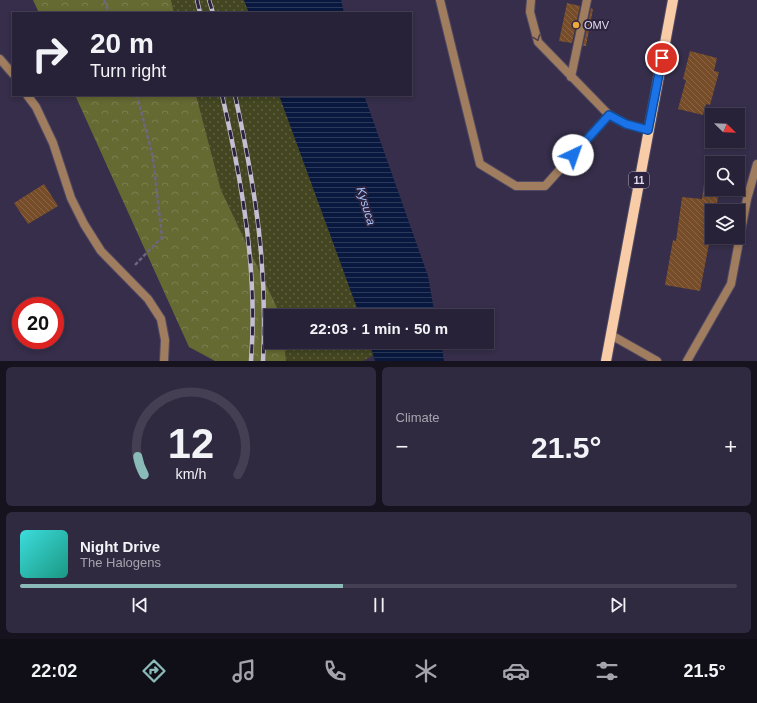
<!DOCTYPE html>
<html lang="en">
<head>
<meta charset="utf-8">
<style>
  :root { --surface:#282238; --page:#302a40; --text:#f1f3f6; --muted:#a5a4ae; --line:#443f53; --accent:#8bbbb9 }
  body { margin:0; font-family:Arial,sans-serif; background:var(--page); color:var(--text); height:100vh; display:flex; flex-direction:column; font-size:15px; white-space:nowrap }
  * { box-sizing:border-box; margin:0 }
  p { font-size:13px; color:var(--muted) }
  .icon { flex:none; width:22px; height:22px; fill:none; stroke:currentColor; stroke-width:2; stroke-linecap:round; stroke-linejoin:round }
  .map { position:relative; height:361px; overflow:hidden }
  .side { display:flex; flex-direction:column; gap:6px; padding:6px; background:#16131f; flex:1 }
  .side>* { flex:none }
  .top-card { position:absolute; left:12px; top:12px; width:400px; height:84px; border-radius:0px; box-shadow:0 2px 6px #0003,0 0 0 1px var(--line); background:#282238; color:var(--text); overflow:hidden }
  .needle { width:26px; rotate:113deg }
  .tools { position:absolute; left:705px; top:108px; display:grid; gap:8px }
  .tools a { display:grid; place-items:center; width:40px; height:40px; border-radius:0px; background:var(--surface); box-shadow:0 2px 6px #0003,0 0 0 1px var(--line); font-size:20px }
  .speed { position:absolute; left:12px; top:297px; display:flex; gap:8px; font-size:20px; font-weight:700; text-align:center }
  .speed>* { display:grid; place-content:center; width:52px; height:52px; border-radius:50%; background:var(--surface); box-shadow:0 2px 6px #0003,0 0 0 1px var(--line); line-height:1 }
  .speed .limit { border:6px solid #d22; background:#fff; color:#111 }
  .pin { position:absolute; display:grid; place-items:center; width:34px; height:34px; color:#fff; margin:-17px; border:2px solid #fff; border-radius:50%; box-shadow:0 1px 4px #0007 }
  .me { position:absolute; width:44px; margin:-22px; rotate:42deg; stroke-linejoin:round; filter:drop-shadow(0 0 3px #0008) }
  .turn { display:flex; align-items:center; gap:14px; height:84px; padding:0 12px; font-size:18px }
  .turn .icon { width:52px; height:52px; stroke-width:2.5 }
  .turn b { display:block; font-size:28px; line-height:34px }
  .big { font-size:30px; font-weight:700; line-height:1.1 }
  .side .card { flex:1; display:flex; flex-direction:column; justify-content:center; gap:6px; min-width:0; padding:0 14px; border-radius:6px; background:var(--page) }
  .side .dial { align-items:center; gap:0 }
  .dial svg { height:104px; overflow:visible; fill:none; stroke:var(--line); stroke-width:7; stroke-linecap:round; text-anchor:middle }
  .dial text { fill:var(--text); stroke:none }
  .song { display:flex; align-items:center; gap:12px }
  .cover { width:48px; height:48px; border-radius:6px; background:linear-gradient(135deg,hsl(180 70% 55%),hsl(170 70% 35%)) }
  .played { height:4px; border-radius:2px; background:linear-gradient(90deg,var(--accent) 45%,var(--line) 45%) }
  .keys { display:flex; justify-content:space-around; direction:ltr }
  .heat { display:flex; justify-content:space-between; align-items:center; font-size:22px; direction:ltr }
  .side .tiles { flex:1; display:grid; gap:6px; grid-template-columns:1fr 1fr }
  .card:last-child { grid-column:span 2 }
  .trip { position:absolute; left:264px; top:309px; width:230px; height:40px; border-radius:0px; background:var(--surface); box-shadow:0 2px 6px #0003,0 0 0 1px var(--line); font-weight:700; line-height:40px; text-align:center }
  .menu { display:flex; height:64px; justify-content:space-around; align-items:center; background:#100e16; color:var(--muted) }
  .menu .icon { width:28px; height:28px }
  .menu .selected { color:var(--accent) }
  .menu b { font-size:18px; color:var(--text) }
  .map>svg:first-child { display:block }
  .grass { fill:url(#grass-dots) }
  .forest { fill:url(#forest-crowns) }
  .water { fill:url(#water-rules) }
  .building { fill:url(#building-back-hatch) }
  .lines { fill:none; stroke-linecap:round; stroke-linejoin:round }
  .lane-casing { stroke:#514a64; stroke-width:10 }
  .street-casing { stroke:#514a64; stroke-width:10 }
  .primary-casing { stroke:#514a64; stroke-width:12 }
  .path { stroke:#6c667f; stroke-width:2.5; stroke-dasharray:4 2; stroke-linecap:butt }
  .lane { stroke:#a07d5e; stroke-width:8 }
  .street { stroke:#a07d5e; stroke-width:8 }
  .primary { stroke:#f7cca7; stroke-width:10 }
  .rail-casing { stroke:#c3bed2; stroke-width:4.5 }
  .rail { stroke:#2c243f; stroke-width:3; stroke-dasharray:9; stroke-linecap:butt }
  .oneway { stroke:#4f3f48 }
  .route-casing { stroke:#114b97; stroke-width:10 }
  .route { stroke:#1a73e8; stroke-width:7 }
  .poi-dot { fill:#eca93a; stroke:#2c243f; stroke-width:1.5 }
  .labels { text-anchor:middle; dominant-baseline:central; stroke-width:4; stroke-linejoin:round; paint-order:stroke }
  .shield { fill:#2c243f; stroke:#aba6ba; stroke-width:1 }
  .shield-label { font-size:10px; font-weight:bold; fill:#e1ddef }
  .poi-label { font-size:11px; fill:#e1ddef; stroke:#2c243f; text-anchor:start }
  .water-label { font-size:12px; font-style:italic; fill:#a7c3fb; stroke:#2c243f }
</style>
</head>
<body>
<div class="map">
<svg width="757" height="361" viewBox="0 0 757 361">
  <defs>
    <pattern id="grass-dots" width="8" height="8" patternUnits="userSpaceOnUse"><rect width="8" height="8" fill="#434621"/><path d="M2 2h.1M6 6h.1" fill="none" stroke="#5e6042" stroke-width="1.8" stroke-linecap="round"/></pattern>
    <pattern id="forest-crowns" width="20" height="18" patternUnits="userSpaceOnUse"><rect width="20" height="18" fill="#656932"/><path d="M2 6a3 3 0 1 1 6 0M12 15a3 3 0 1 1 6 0" fill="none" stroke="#7b7e50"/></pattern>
    <pattern id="water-rules" width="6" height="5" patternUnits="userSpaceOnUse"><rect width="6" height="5" fill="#08183e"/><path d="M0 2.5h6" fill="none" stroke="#2c395a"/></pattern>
    <pattern id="building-back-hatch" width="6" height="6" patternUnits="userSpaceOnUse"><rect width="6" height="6" fill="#774d29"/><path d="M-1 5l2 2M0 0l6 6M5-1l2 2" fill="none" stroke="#8a6648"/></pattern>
  </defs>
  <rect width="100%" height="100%" fill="#362e4a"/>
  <path class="grass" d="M171,0H244L249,13H174Z
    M196,95H279L360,316H281L221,190Z
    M284,342H369L374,355L363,361H286Z"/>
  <path class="forest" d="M33,0H171L174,13H39Z
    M75,95H196L221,190L281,316H271V342H284L286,361H215L189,347Z"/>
  <path class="water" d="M244,0H341L344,13H249Z
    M279,95H364L428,276L435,316H360Z
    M369,342H441L444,361H375Z"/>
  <path class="building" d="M567,3L580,6L572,43L559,41Z
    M591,8L593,9L586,46H583Z
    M690,51L717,58L714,71L719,72L710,105L706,104L703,115L678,109L686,80L683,79Z
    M44,184L58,206L28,224L14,203Z
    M704,184L712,185V189H719L716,211H712V228L700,291L665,285L673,240L676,241L682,197L702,199Z"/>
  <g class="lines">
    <defs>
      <path id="lane" d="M440,0L480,164L516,186H545L609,115
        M531,0L530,12L538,42L609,115L626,124L648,130
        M571,77L587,0"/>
      <path id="street" d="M0,59L13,74
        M27,95L36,107L53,143L71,198L84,224L101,251L148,299L161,319L165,340L164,361
        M611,335L657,361
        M687,361L731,284L747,199L757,164"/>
      <path id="primary" d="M606,361L673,0"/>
    </defs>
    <use href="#lane" class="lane-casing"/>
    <use href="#street" class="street-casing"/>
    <use href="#primary" class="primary-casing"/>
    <path class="path" d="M104,0L109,13
      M135,265L162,237L153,158L137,95"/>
    <use href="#lane" class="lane"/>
    <use href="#street" class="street"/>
    <use href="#primary" class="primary"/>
    <defs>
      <path id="rail" d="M197,0L200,13
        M209,0L213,13
        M222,95C242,182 258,271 251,361
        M235,95C255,187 268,266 263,361"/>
    </defs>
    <use href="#rail" class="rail-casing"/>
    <use href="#rail" class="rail"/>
  </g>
  <defs><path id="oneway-chevron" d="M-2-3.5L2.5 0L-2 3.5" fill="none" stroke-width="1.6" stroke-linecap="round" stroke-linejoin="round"/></defs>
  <use class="oneway" href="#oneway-chevron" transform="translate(537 38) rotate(70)"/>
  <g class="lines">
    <defs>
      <path id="route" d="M573,155L609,115L626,124L648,130L662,58"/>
    </defs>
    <use href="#route" class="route-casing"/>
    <use href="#route" class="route"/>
  </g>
  <circle class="poi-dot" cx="576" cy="25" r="4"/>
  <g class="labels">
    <rect class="shield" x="629" y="172" width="20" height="16" rx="3"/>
    <g class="shield-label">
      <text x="639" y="180">11</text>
    </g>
    <g class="poi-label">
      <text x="584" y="25">OMV</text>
    </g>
    <g class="water-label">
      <text transform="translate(366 206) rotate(73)">Kysuca</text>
    </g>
  </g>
</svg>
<div class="tools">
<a><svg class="needle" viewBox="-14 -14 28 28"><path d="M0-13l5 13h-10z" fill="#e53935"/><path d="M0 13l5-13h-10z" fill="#a5a4ae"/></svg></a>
<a><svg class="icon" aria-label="search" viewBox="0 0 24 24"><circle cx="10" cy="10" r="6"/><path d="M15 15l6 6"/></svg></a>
<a><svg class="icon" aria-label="layers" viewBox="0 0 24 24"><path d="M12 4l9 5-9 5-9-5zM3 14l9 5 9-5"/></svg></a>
</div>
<div class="speed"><div class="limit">20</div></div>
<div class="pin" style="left:662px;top:58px;background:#d93025"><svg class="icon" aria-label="arrive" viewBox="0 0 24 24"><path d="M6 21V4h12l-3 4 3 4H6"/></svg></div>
<svg class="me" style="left:573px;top:155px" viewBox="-20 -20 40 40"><circle r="19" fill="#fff"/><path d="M0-13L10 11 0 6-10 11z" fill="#1a73e8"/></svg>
<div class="trip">22:03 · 1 min · 50 m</div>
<div class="top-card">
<div class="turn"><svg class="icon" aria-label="right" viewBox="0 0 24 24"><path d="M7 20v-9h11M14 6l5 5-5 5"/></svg><div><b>20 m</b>Turn right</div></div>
</div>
</div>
<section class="side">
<div class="tiles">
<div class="card dial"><svg viewBox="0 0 100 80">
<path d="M14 69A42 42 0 1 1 86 69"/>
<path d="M14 69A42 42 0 0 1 9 55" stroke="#8bbbb9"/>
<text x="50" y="56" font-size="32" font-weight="700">12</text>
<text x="50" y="72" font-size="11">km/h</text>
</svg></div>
<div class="card"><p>Climate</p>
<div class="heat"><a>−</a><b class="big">21.5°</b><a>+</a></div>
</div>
<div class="card">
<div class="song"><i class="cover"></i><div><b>Night Drive</b><p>The Halogens</p></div></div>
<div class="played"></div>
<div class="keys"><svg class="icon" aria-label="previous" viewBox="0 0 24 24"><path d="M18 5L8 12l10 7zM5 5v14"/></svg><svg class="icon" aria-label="pause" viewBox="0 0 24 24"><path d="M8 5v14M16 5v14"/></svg><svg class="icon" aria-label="next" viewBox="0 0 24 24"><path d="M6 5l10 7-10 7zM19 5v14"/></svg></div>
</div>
</div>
</section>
<nav class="menu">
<b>22:02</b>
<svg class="icon selected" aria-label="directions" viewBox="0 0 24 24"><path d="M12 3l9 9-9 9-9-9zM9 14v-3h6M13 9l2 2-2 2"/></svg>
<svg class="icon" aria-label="music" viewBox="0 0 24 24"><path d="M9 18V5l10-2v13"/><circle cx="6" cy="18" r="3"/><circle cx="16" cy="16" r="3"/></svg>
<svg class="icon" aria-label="phone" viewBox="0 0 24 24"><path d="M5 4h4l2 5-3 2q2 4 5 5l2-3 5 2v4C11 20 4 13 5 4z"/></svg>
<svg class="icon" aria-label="climate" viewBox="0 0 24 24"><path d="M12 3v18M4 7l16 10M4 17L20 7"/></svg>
<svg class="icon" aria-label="car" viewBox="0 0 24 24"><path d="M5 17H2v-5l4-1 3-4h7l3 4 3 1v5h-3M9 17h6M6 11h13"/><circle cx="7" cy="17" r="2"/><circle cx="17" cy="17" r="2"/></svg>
<svg class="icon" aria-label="filters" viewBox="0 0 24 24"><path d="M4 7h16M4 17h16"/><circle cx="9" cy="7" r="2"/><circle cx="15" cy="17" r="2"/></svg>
<b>21.5°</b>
</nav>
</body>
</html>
